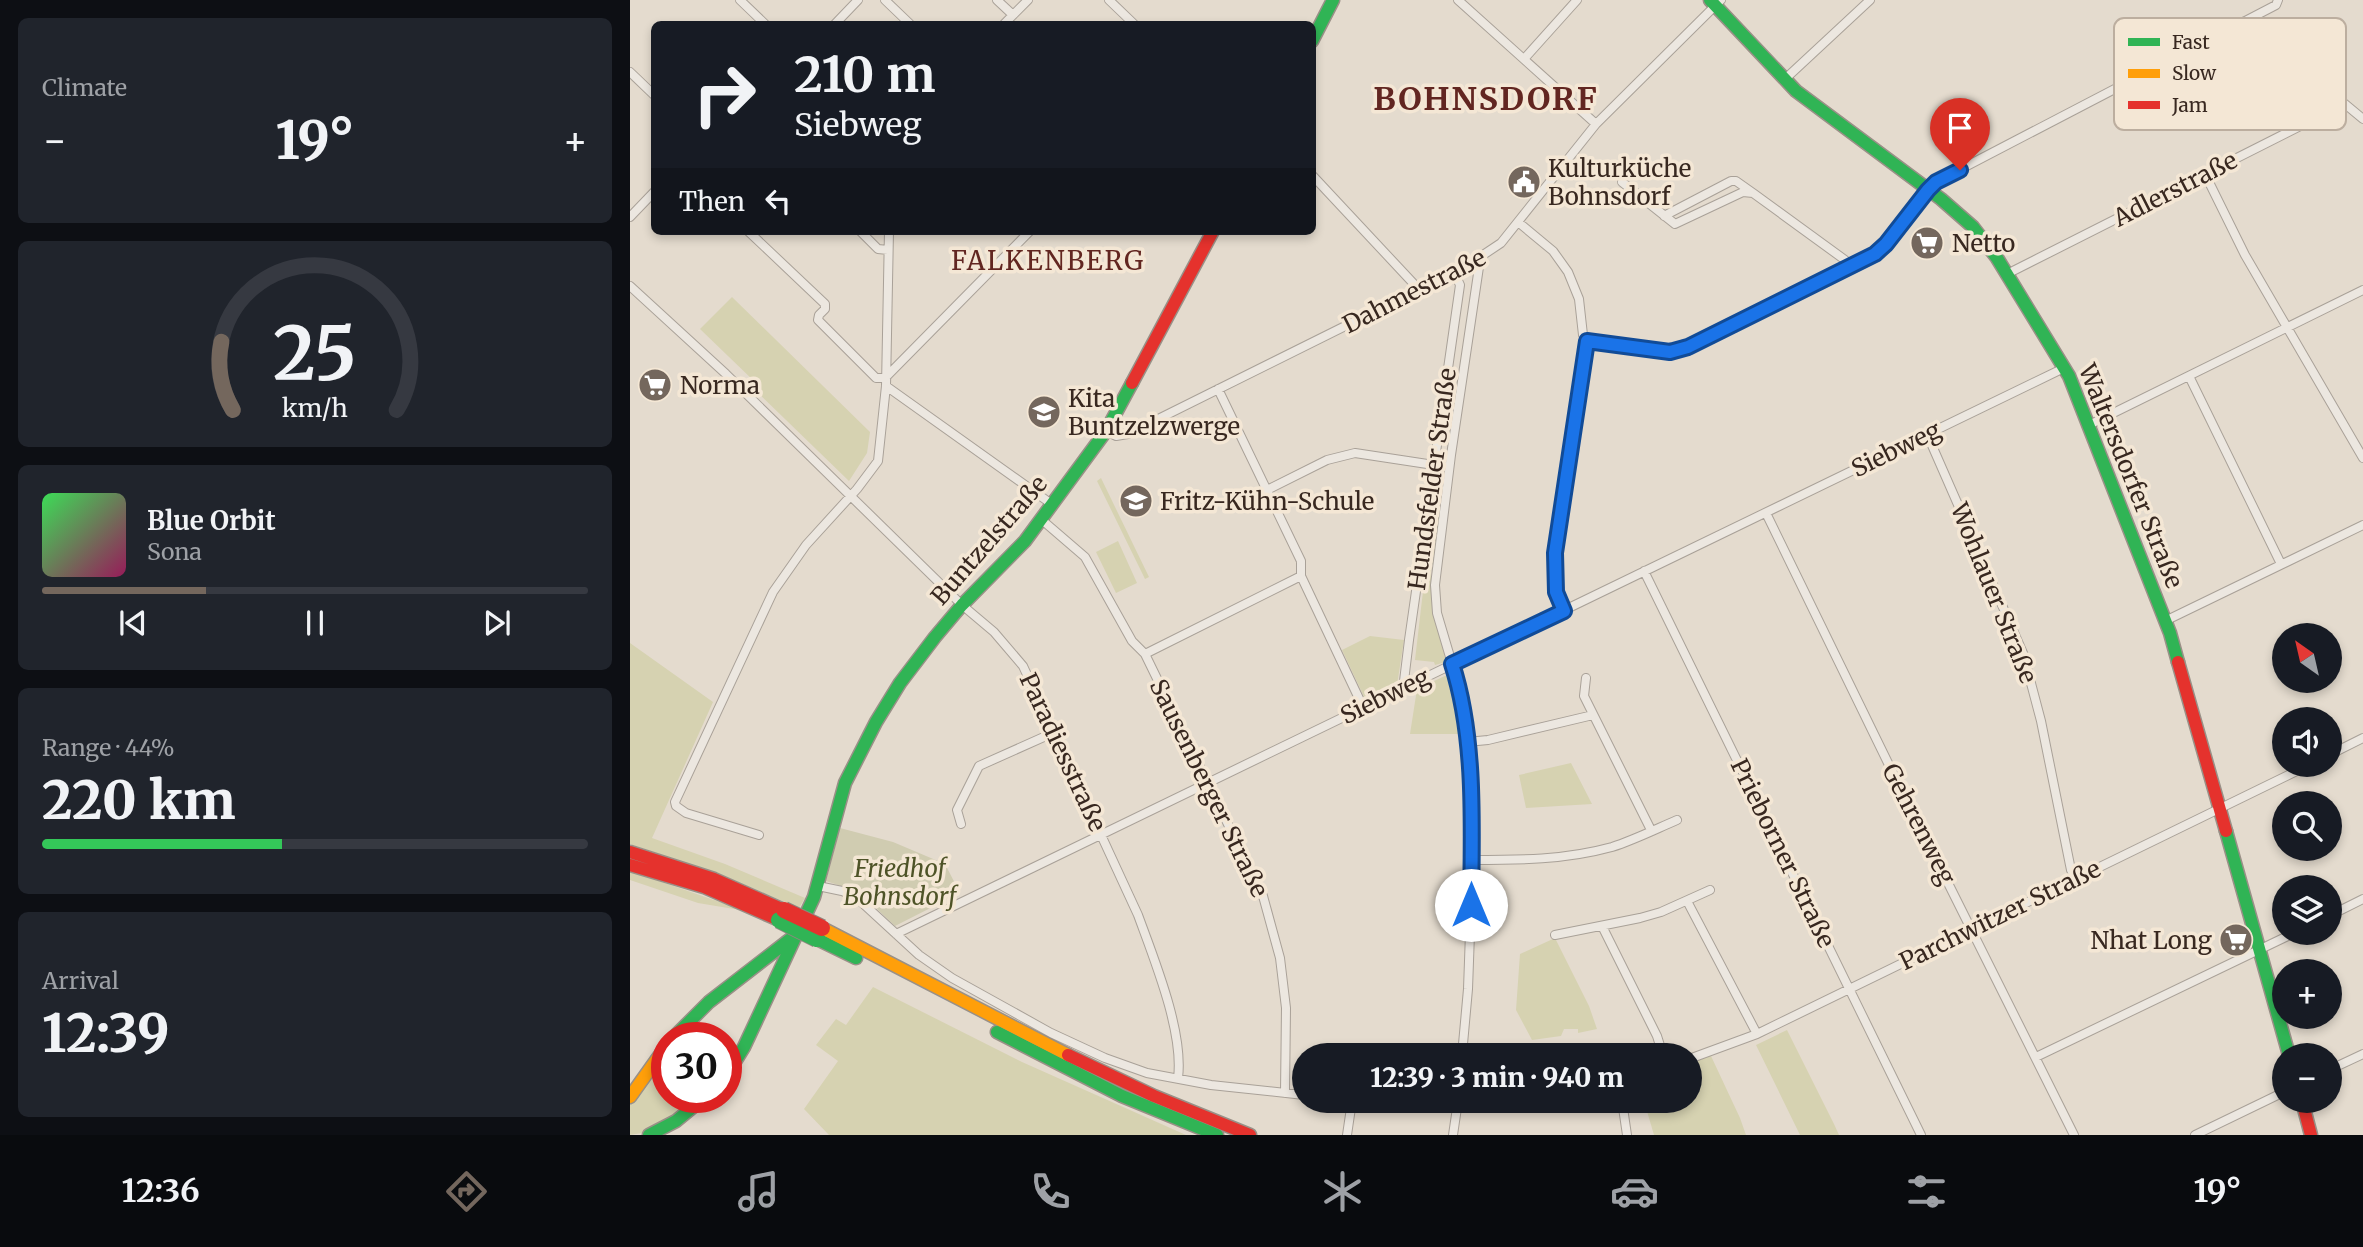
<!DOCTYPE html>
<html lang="en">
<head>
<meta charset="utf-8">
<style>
  :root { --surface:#171b24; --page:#20242c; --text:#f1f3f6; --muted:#9ea1a6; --line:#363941; --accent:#74675d }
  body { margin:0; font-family:Merriweather,serif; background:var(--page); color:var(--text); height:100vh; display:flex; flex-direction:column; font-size:26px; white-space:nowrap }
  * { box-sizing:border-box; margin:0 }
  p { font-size:23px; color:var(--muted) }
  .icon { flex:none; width:38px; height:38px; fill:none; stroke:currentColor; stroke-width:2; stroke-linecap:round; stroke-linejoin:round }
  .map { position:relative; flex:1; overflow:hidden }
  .panel { display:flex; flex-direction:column; gap:18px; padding:18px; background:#0d0f14; width:630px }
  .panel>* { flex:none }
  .guide { position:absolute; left:21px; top:21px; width:665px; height:214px; border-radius:10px; box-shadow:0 4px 10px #0003; background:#171b24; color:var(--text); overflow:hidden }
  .needle { width:46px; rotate:326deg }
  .fabs { position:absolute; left:1642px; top:623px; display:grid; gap:14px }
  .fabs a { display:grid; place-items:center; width:70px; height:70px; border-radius:50%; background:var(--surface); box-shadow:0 4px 10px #0003; font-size:35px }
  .speed { position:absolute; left:21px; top:1022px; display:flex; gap:14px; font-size:35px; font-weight:700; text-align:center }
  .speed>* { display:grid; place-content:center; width:91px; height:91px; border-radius:50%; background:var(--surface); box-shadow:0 4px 10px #0003; line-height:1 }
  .speed .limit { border:10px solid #d22; background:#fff; color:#111 }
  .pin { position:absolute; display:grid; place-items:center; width:60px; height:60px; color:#fff; margin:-72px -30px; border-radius:50% 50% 50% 0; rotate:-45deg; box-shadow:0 0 7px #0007 }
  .pin .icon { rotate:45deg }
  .me { position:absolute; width:77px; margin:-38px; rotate:0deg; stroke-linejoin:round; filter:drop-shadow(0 0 5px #0008) }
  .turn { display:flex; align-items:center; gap:24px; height:147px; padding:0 28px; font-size:32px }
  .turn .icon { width:91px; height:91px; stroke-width:2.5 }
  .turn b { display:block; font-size:49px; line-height:60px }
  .then { display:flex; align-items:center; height:66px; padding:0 28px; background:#0003; gap:14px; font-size:26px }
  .big { font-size:52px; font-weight:800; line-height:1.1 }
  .panel .tile { flex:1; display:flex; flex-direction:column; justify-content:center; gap:10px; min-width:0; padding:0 24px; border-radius:10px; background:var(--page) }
  .panel .dial { align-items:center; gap:0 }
  .dial svg { height:182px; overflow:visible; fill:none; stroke:var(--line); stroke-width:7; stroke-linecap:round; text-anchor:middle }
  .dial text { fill:var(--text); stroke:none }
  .song { display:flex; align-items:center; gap:21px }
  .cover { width:84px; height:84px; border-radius:10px; background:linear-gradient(135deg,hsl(130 70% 55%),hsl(330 70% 35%)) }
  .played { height:7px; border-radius:4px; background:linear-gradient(90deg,var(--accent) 30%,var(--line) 30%) }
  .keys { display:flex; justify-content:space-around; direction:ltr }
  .heat { display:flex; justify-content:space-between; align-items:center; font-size:38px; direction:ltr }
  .charge { height:10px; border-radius:5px; background:linear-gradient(90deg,#34c759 44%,var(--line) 0) }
  .trip { position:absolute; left:662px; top:1043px; width:410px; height:70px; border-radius:35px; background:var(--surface); box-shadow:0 4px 10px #0003; font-weight:800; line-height:70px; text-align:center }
  .dock { display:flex; height:112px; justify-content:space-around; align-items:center; background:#090b0e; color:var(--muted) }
  .dock .icon { width:49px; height:49px }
  .dock .current { color:var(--accent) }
  .dock b { font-size:32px; color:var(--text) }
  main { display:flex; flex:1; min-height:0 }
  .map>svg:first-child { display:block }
  .green { fill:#d6d2b1 }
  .cemetery { fill:#d0ccb1 }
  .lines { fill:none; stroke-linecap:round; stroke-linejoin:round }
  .street-casing { stroke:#a9a198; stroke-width:10 }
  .fast-casing { stroke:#999087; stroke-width:15 }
  .slow-casing { stroke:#999087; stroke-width:15 }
  .jam-casing { stroke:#999087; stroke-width:15 }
  .street { stroke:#ece7e0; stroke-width:8 }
  .fast { stroke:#30b455; stroke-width:12 }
  .slow { stroke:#ff9f0a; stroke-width:12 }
  .jam { stroke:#e5322d; stroke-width:12 }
  .fast-bridge-casing { stroke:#8f867e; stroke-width:18; stroke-linecap:butt }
  .jam-bridge-casing { stroke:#8f867e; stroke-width:18; stroke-linecap:butt }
  .fast-bridge { stroke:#30b455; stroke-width:16 }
  .jam-bridge { stroke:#e5322d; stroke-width:16 }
  .route-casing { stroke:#114b97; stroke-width:18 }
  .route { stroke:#1a73e8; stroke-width:12 }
  .labels { text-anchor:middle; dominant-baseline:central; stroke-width:7; stroke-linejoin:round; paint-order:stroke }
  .poi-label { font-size:24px; fill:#382820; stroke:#f4e7d5; text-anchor:start }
  .street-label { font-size:24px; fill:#382820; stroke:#f4e7d5 }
  .park-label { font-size:24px; font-style:italic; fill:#4e5327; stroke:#f4e7d5 }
  .neighbourhood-label { font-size:26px; letter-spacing:2px; fill:#622621; stroke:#f4e7d5 }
  .district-label { font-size:32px; font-weight:bold; letter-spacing:2px; fill:#622621; stroke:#f4e7d5 }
  .key { fill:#f4e7d5; stroke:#bcae9f; stroke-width:2 }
  .key-label { font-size:19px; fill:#382820 }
</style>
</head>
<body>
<main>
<section class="panel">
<div class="tile"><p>Climate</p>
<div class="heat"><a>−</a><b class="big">19°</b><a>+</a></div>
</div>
<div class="tile dial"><svg viewBox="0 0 100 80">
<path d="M14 69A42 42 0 1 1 86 69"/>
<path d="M14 69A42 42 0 0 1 9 39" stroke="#74675d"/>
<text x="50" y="56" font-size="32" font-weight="700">25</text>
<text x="50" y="72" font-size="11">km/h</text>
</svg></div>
<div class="tile">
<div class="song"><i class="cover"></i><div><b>Blue Orbit</b><p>Sona</p></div></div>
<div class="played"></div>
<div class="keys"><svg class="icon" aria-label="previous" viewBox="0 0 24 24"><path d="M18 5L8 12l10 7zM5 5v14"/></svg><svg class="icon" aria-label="pause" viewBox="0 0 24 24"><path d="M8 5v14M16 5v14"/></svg><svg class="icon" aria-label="next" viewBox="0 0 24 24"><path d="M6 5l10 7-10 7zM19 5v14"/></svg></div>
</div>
<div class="tile"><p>Range · 44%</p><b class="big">220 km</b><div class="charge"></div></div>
<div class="tile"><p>Arrival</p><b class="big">12:39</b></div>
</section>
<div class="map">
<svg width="1733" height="1135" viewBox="0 0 1733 1135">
  <rect width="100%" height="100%" fill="#e4dbce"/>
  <path class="green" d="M102,297L240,432L237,453L219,481L122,387L126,383L70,329Z
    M809,454L819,456L801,572L804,612L816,662L805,665L804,662L785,660Z
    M471,478L519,577L515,579L467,481Z
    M488,541L507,583L486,593L466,552Z
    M740,636L774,640L767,685L736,701L712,650Z
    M0,643L83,702L22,838L95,864L175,898L169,908L92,875L0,844Z
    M817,675L826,705L829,734H780L787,689Z
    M941,763L962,804L896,808L889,775Z
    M0,871L116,911L68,903L0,880Z
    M925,938L959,1006L967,1029L948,1033V1029H934L931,1036L902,1040L886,1010L890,954Z
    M243,987L392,1062L556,1135H199L174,1109L208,1061L186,1045L206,1019L216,1025Z
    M1157,1030L1204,1124L1209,1135H1170L1126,1045Z
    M37,1052V1097H71L18,1132L0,1135V1102Z
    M1081,1056L1110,1118L1116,1135H1024L1014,1101H1059V1063Z"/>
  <path class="cemetery" d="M210,828L263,842L315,864L330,893L265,926L229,892L196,881Z"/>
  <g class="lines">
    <defs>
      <path id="street" d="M110,0L135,24
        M255,0L280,24
        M367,0L383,15
        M479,0L504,24
        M828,0L966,124
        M1615,21L1733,119
        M205,24L228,0
        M374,24L398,0
        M894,59L947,0
        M0,72L24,95
        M1154,80L1240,0
        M1575,174L1615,255L1733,458
        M682,175L783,283L787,291
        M992,182L1045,224L1113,192L1123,193L1215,260L1219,267
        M1034,216L1101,181H1106L1123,193
        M0,217L24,192
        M888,222L923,251L938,272L949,299L953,335L957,341L925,553C924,574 924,592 934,611
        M118,231L195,304V309L189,315L188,320L246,378H255
        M230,231L248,249L258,250
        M1377,274L1702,110L1711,101
        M0,286L96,374L332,605L364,632L393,666L508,915C524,959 554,1032 548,1078
        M957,341L1040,352L1057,347L1245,254C1271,236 1283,203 1306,182L1646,5L1648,0
        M1559,376L1651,564
        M255,378L400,231
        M256,386L423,505
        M588,389L671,561V576L733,707
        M1459,425L1733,290
        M476,431L486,436L498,434L838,265L871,243L966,124L1091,0
        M1297,434L1393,653L1411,721L1441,870L1445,878
        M637,490L697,460L725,453L804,465
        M1136,513L1259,765L1444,1135
        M412,520L455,557L502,641L515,654L633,896L650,958L656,1008L655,1093
        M1014,571L1291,1135
        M1535,621L1733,525
        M515,654L671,576
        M956,678L954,696L1021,830
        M776,687L774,681L779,640L830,285L824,272
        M837,742L858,740L963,715
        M1699,755L1733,738
        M331,824L327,810L349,766L425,732
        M129,835L56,813L46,806L45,802L143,592L176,545L227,489L248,461L256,386L259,231
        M842,860C889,860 935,860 982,847C1004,840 1026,829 1047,820
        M188,886L212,891L227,898L289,955L322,978L421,1033L475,1058L517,1073L581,1085L674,1095
        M1057,901L1127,1034
        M1699,916L1733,899
        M972,926L1027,1036L1033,1055
        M266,934L1434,368
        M925,935L1010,918L1031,912L1080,890
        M832,1055L838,989L841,905L839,773L831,694L807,613L805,585L821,455L849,267L845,261
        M1406,1057L1664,933
        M1059,1059L1127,1034L1679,765
        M1699,1070L1733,1054
        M761,1101H857
        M992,1101L997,1135
        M717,1135L722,1101
        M823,1135L828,1101
        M1565,1135L1654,1092"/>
      <path id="fast" d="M1080,0L1166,91L1311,199L1343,227L1367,258L1439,376L1540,633L1548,662
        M682,41L703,0
        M1596,831L1659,1055
        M187,939L226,958
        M367,1032L492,1096L587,1135
        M43,1038L79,1002L163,937
        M96,1076L114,1047L184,897L215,783L246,722L270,683L305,637L332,605L395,541L476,431L502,383
        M19,1135L46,1121L75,1097"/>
      <path id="slow" d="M192,928L438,1055
        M0,1097L37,1045"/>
      <path id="jam" d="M502,383L583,231
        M1548,662L1596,831
        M0,852L84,879L154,910
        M0,865L74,887L149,920
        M438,1055L524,1096L620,1135
        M1672,1101L1681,1135"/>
    </defs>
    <use href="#street" class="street-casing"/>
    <use href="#fast" class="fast-casing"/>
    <use href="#slow" class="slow-casing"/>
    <use href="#jam" class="jam-casing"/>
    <use href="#street" class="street"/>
    <use href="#fast" class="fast"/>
    <use href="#slow" class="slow"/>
    <use href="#jam" class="jam"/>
    <defs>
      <path id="fast-bridge" d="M149,920L187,939"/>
      <path id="jam-bridge" d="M154,910L192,928"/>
    </defs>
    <use href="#fast-bridge" class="fast-bridge-casing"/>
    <use href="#jam-bridge" class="jam-bridge-casing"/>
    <use href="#fast-bridge" class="fast-bridge"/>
    <use href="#jam-bridge" class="jam-bridge"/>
  </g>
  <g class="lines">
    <defs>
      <path id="route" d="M841,905C842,828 846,738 822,664L934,611L926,592L925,553L957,341L1040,352L1058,347L1245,254L1256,244L1298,190L1306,182L1330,170"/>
    </defs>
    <use href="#route" class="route-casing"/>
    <use href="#route" class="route"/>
  </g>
  <defs>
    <symbol id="civic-disc" viewBox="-11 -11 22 22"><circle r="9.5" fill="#74675d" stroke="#f4e7d5"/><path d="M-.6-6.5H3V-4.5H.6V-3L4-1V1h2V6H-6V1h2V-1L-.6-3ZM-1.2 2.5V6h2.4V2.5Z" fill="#fff"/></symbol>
    <symbol id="supermarket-disc" viewBox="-11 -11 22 22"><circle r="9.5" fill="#74675d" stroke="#f4e7d5"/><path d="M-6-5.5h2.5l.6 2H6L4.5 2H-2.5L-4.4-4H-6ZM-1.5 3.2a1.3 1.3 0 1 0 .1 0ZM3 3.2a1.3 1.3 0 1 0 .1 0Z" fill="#fff"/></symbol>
    <symbol id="school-disc" viewBox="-11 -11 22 22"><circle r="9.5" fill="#74675d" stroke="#f4e7d5"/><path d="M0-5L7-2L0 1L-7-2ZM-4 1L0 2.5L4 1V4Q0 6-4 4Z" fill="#fff"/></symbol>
  </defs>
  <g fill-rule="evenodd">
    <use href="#civic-disc" x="875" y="163" width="38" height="38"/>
    <use href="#supermarket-disc" x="1278" y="224" width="38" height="38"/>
    <use href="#supermarket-disc" x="6" y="366" width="38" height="38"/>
    <use href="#school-disc" x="395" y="393" width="38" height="38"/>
    <use href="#school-disc" x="487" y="482" width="38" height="38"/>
    <use href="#supermarket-disc" x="1587" y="921" width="38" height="38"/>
  </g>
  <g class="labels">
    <g class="poi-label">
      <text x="918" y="168">Kulturküche<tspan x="918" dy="28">Bohnsdorf</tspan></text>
      <text x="1322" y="243">Netto</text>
      <text x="50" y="385">Norma</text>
      <text x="438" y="398">Kita<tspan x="438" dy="28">Buntzelzwerge</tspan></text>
      <text x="530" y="501">Fritz-Kühn-Schule</text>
      <text x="1582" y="940" text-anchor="end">Nhat Long</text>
    </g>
    <g class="street-label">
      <text transform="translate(1545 189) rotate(-27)">Adlerstraße</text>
      <text transform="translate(784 291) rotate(-27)">Dahmestraße</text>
      <text transform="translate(1266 449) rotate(-26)">Siebweg</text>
      <text transform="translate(1501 476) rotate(68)">Waltersdorfer Straße</text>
      <text transform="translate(802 479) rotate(-82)">Hundsfelder Straße</text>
      <text transform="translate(359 540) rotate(-49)">Buntzelstraße</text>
      <text transform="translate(1364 593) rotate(68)">Wohlauer Straße</text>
      <text transform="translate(755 696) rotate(-26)">Siebweg</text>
      <text transform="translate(433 752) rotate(65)">Paradiesstraße</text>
      <text transform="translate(579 788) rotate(64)">Sausenberger Straße</text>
      <text transform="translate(1289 824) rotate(63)">Gehrenweg</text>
      <text transform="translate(1153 853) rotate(64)">Prieborner Straße</text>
      <text transform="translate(1370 915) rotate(-26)">Parchwitzer Straße</text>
    </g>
    <g class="park-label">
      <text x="270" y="868">Friedhof<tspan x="270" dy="28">Bohnsdorf</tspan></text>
    </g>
    <g class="neighbourhood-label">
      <text x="418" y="260">FALKENBERG</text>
    </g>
    <g class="district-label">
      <text x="856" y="99">BOHNSDORF</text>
    </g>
  </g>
  <rect x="1484" y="18" width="232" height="112" rx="10" class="key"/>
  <rect x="1498" y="38" width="32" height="8" fill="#30b455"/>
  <rect x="1498" y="69" width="32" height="9" fill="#ff9f0a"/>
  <rect x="1498" y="101" width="32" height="8" fill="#e5322d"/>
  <g class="key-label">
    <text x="1542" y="49">Fast</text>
    <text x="1542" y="80">Slow</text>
    <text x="1542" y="112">Jam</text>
  </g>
</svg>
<div class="fabs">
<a><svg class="needle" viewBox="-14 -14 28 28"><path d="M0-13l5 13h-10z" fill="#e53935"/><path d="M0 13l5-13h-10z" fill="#9ea1a6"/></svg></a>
<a><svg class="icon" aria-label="sound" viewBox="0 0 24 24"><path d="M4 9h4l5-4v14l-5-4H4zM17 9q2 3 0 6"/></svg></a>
<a><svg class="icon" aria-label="search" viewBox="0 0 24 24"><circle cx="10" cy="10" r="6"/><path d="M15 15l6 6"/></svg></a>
<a><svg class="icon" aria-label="layers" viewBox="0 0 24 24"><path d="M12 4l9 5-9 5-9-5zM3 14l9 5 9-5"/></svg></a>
<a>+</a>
<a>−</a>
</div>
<div class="speed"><div class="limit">30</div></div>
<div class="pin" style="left:1330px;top:170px;background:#d93025"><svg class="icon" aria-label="arrive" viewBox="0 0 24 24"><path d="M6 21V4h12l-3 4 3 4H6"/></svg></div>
<svg class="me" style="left:841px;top:905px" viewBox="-20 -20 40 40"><circle r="19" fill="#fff"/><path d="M0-13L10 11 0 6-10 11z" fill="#1a73e8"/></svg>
<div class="trip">12:39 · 3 min · 940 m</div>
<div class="guide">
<div class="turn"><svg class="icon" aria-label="right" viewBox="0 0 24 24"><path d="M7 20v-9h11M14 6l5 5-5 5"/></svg><div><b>210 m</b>Siebweg</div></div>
<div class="then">Then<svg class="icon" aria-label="left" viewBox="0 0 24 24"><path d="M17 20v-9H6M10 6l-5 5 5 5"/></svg></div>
</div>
</div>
</main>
<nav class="dock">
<b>12:36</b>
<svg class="icon current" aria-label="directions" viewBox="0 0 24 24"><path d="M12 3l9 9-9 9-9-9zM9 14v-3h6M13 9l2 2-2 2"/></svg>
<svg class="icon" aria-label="music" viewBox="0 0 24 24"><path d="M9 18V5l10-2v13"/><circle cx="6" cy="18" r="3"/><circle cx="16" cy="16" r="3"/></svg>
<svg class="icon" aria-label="phone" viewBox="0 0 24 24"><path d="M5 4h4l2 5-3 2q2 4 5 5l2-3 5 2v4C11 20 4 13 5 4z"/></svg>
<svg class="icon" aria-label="climate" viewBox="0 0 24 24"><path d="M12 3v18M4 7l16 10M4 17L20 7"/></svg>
<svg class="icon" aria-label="car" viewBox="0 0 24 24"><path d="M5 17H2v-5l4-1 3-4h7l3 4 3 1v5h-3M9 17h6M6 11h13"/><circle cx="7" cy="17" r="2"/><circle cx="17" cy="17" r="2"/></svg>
<svg class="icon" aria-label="filters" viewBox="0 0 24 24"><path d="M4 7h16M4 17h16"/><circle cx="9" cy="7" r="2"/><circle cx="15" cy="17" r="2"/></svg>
<b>19°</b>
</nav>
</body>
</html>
